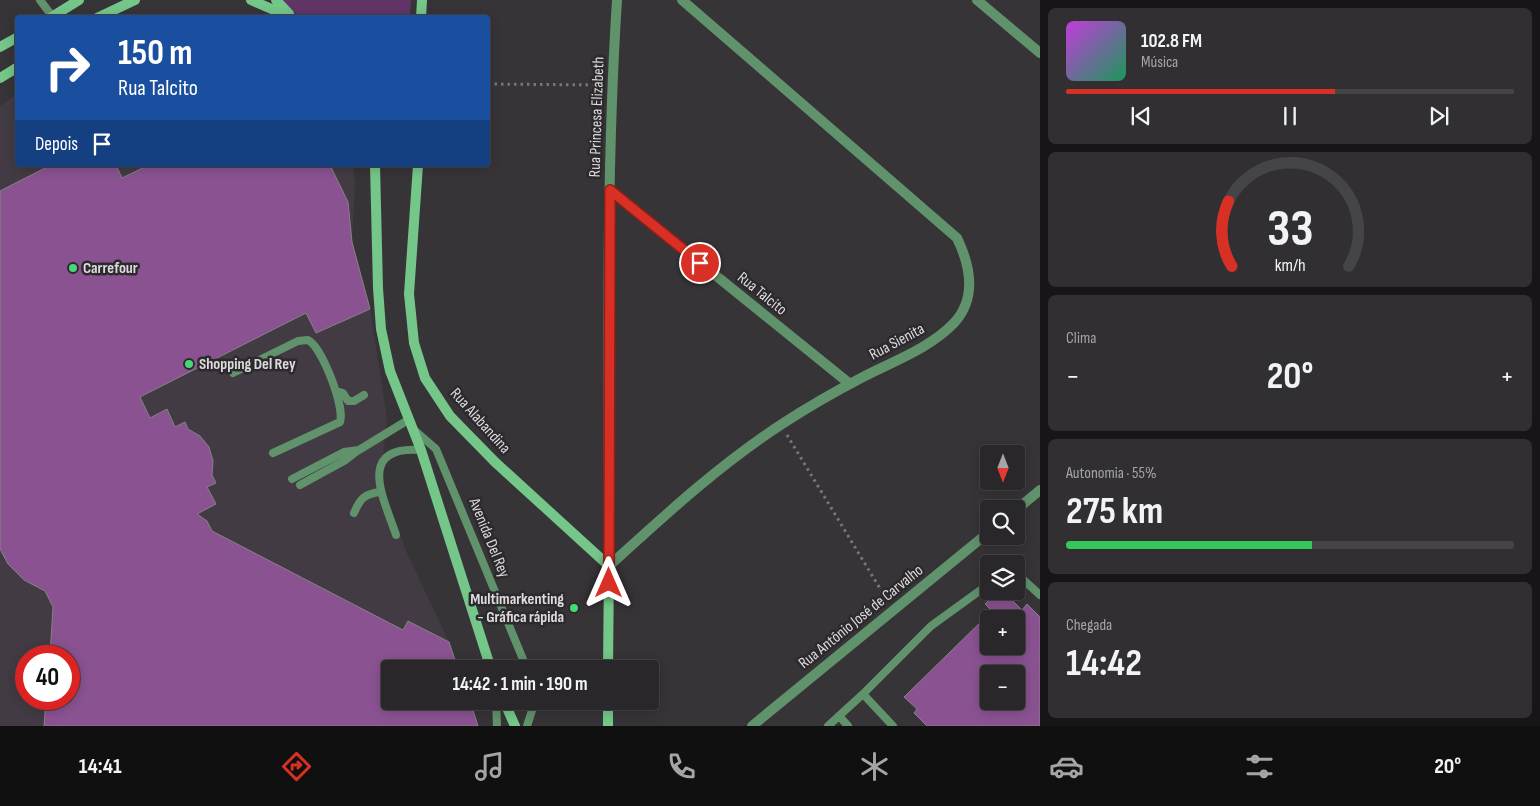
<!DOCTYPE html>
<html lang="pt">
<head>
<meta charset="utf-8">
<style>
  :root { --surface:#292729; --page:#312f31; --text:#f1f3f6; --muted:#a5a5a8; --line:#454446; --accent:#d93025 }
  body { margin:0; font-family:"Sofia Sans Condensed",sans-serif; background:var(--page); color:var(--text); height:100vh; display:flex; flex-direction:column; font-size:19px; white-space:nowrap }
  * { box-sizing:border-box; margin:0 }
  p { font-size:16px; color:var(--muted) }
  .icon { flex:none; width:28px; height:28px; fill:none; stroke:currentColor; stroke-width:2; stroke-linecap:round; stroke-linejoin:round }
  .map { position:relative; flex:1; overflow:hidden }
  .side { display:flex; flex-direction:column; gap:8px; padding:8px; background:#171517; width:500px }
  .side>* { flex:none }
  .banner { position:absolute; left:15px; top:15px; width:475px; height:152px; border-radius:5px; box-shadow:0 2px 12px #0003,0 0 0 1px var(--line); background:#1a4fa0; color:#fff; overflow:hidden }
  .needle { width:32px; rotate:180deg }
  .controls { position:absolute; left:980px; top:445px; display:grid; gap:10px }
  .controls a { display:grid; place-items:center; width:45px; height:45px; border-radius:5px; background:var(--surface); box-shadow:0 2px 12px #0003,0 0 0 1px var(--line); font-size:25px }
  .speed { position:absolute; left:15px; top:645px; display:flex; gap:10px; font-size:25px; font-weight:700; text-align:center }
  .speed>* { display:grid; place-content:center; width:65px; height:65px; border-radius:50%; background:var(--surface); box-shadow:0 2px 12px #0003,0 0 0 1px var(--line); line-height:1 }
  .speed .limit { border:8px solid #d22; background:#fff; color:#111 }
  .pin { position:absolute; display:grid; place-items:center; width:42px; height:42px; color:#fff; margin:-21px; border:2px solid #fff; border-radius:50%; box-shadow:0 1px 5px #0007 }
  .me { position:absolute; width:55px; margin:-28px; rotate:0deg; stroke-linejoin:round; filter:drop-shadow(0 0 4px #0008) }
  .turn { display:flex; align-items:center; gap:18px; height:105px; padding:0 20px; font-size:22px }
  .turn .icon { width:65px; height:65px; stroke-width:2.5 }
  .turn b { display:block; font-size:35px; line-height:42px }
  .then { display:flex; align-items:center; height:48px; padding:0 20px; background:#0003; gap:10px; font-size:19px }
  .big { font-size:38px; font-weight:700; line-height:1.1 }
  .side .widget { flex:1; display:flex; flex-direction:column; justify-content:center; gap:8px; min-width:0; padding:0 18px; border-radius:8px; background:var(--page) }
  .side .dial { align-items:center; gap:0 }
  .dial svg { height:130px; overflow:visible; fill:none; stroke:var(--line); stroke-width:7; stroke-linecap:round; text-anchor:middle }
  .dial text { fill:var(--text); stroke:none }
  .song { display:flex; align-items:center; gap:15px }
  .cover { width:60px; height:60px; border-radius:8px; background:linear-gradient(135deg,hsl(290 70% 55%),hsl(150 70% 35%)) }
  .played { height:5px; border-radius:2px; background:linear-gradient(90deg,var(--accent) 60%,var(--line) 60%) }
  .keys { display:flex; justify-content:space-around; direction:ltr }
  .heat { display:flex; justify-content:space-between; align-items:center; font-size:28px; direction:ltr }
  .charge { height:8px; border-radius:4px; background:linear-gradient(90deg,#34c759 55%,var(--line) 0) }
  .trip { position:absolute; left:381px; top:660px; width:278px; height:50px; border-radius:5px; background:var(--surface); box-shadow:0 2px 12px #0003,0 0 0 1px var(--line); font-weight:700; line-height:50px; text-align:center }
  .tab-bar { display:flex; height:80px; justify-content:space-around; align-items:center; background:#101010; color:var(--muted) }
  .tab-bar .icon { width:35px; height:35px }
  .tab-bar .current { color:var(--accent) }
  .tab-bar b { font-size:22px; color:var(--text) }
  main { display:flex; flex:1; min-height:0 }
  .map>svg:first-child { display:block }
  .built { fill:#423b43; fill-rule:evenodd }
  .green { fill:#603566 }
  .building { fill:#8a5291; stroke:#868286; fill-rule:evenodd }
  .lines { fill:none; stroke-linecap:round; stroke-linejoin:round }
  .path { stroke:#797679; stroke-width:3; stroke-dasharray:2.5 4; stroke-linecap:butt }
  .lane { stroke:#60926c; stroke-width:8 }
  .street { stroke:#60926c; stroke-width:10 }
  .secondary { stroke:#74c689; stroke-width:10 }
  .route-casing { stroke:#8d1f18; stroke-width:12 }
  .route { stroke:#d93025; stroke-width:9 }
  .poi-dot { fill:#48d778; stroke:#2d2a2d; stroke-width:2 }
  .labels { text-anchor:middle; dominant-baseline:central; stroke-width:5; stroke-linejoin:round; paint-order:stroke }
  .street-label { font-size:16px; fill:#dddbdd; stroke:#2d2a2d }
  .poi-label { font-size:16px; font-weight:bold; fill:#dddbdd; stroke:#2d2a2d; text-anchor:start }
</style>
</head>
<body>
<main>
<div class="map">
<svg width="1040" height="726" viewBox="0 0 1040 726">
  <rect width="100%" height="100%" fill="#373437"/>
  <path class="built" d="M17,94L18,165H353L355,182L352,242L370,309L387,418L381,478L406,551L449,642L458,669H390V701H470L478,726H0V106ZM26,656H69V699H26Z"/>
  <path class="green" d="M283,0H411L410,17H300L284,4Z"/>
  <path class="building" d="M51,165H116L122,178L149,165H330L348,202L352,242L370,309L316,333L306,313L140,397L150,418L167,409L175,427L185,422L188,429L200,436L209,447L213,461L212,475L216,483L207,487L216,504L197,514L207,521L212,531L403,630L408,621L449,642L458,669H390V701H470L478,726H44L46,699H69V656H50L53,607L45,591L24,580L8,564L0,549V191Z
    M998,591H1003L1022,610L1027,604L1040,617V726H927L914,713L917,709L904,697L992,611L985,604ZM989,619H1016V646H989ZM989,674H1016V701H989Z"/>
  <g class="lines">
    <path class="path" d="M488,84L601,85
      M787,435L887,600"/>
    <path class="lane" d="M40,0L52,16
      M233,373L298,341L308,340C322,347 345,407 340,422L273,453
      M336,391L343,393L348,401H354L364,395
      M413,429L436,449L527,669
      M292,479L344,452L359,450L408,420
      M300,485L344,461L357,451
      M354,513C360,499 364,494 380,492
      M396,535C384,499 355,445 421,450
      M1016,573L1040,595
      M863,694L931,626L989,584
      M496,701L497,726
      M840,717L848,726
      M527,726L535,701
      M828,726L863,694L893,726"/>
    <path class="street" d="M977,0L1040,53
      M610,190L850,384
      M1016,510L1040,490
      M609,566C664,516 719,465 782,424C808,407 836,391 863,377C894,361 930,348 954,323C977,298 970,265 957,238L682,0
      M609,566C609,377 605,188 617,0
      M752,726L989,532"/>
    <path class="secondary" d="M251,0L292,18
      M276,0L289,14
      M50,18L79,0
      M97,18L135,0
      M421,18L422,0
      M0,47L18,37
      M0,78L18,67
      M375,165L378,288L381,329L390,371L421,450L491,669
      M418,165L409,294L414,343L425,378L450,416L495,462L609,566L608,669
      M504,701L515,726
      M608,726V701"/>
  </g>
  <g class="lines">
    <defs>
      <path id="route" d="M609,583L610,190L700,263"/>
    </defs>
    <use href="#route" class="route-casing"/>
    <use href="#route" class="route"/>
  </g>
  <g class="poi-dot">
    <circle cx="73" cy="268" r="5"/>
    <circle cx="189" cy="364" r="5"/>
    <circle cx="574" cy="608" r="5"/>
  </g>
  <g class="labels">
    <g class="street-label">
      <text transform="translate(597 117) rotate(-88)">Rua Princesa Elizabeth</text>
      <text transform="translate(762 294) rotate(39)">Rua Talcito</text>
      <text transform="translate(897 342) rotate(-28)">Rua Sienita</text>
      <text transform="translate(480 421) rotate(48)">Rua Alabandina</text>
      <text transform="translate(489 538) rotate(68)">Avenida Del Rey</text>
      <text transform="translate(861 617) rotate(-39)">Rua Antônio José de Carvalho</text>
    </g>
    <g class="poi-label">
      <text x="83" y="268">Carrefour</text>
      <text x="199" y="364">Shopping Del Rey</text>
      <text x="564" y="599" text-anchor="end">Multimarkenting<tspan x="564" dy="18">- Gráfica rápida</tspan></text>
    </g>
  </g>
</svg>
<div class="controls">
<a><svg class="needle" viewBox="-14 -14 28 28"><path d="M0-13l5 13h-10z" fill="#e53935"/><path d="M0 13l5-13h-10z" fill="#a5a5a8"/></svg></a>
<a><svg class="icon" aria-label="search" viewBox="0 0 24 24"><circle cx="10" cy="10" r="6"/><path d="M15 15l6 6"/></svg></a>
<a><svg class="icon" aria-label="layers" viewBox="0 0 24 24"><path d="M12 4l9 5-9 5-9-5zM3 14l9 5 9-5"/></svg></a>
<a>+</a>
<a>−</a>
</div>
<div class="speed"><div class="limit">40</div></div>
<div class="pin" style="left:700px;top:263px;background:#d93025"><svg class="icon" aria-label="arrive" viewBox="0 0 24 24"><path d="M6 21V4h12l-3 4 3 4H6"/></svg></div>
<svg class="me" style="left:609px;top:583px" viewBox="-20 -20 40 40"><path d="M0-17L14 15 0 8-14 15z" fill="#d93025" stroke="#fff" stroke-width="4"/></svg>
<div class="trip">14:42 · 1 min · 190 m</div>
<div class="banner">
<div class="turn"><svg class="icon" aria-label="right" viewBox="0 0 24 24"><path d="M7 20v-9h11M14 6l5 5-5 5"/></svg><div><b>150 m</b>Rua Talcito</div></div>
<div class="then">Depois<svg class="icon" aria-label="arrive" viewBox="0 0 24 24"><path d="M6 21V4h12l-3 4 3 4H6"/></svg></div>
</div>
</div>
<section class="side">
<div class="widget">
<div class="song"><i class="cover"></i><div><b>102.8 FM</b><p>Música</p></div></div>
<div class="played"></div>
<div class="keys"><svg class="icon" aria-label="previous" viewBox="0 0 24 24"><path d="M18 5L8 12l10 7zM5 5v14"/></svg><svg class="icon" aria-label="pause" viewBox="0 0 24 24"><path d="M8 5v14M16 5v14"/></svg><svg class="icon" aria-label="next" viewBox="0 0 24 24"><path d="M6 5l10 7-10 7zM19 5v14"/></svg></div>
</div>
<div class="widget dial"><svg viewBox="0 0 100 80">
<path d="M14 69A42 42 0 1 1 86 69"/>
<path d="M14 69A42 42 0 0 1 12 29" stroke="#d93025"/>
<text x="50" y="56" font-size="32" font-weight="700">33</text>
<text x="50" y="72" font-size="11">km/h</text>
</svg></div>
<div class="widget"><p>Clima</p>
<div class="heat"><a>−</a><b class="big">20°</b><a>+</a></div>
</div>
<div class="widget"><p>Autonomia · 55%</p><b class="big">275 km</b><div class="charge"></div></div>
<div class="widget"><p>Chegada</p><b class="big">14:42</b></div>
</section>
</main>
<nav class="tab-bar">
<b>14:41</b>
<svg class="icon current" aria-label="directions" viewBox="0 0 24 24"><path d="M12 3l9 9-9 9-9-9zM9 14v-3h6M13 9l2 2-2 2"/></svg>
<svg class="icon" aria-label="music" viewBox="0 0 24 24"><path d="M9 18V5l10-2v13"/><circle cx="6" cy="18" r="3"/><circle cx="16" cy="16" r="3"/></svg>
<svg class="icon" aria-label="phone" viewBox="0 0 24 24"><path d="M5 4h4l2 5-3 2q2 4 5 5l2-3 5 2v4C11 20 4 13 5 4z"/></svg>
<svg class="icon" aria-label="climate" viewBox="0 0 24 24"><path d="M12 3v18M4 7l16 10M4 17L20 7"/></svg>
<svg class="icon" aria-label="car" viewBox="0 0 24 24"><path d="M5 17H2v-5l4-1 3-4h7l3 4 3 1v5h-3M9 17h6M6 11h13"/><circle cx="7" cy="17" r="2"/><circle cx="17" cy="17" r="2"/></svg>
<svg class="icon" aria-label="filters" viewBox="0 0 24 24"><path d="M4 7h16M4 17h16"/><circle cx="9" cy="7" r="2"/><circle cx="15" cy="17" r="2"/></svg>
<b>20°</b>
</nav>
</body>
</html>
